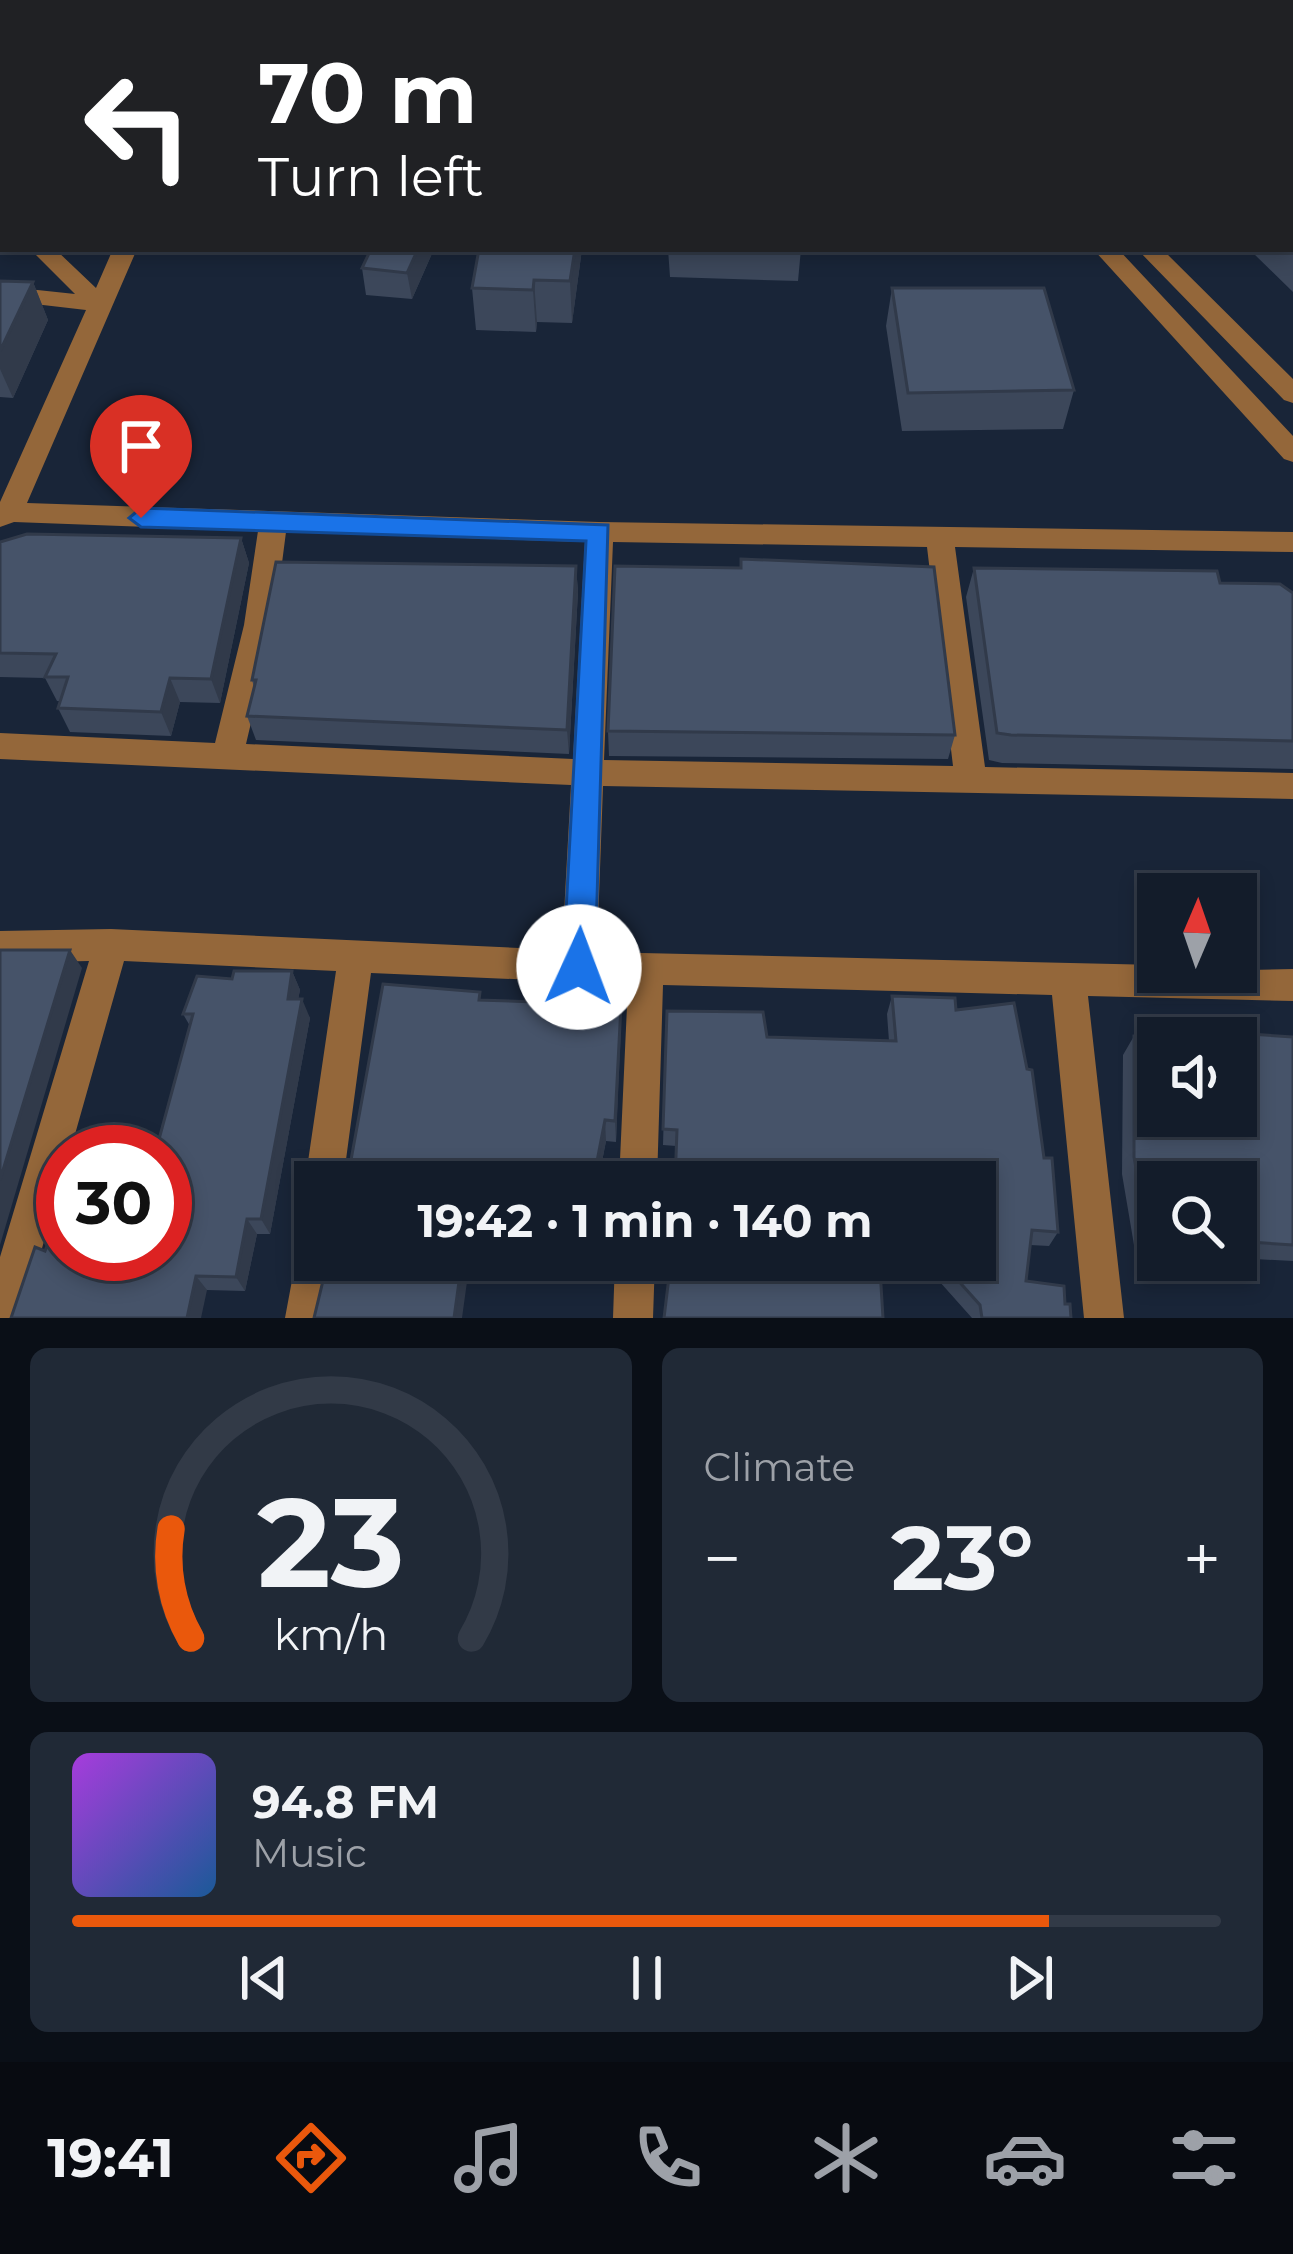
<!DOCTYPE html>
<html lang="en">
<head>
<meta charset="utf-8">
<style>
  :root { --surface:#131c2a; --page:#202936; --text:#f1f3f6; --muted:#9da1a8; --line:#323a47; --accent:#ea580c }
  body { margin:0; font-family:Montserrat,sans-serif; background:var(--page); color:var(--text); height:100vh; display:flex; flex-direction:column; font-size:45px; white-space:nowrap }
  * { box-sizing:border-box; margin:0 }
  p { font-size:39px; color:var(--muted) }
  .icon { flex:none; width:66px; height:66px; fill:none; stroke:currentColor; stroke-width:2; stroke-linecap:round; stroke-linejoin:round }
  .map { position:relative; height:1318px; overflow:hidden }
  .sheet { display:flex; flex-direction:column; gap:30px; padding:30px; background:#0a0f17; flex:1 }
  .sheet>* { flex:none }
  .top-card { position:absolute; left:0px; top:0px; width:1293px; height:252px; box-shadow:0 6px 18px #0003,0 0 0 3px var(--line); background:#202124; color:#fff; overflow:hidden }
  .needle { width:78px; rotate:2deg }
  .fabs { position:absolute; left:1137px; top:873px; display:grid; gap:24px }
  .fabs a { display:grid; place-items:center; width:120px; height:120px; border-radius:0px; background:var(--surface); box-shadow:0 6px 18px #0003,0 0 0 3px var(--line); font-size:60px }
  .speed { position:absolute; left:36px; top:1125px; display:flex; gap:24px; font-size:60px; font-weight:700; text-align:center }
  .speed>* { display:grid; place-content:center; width:156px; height:156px; border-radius:50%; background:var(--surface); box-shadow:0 6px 18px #0003,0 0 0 3px var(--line); line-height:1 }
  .speed .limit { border:18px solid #d22; background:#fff; color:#111 }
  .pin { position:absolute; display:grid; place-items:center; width:102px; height:102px; color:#fff; margin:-123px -51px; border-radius:50% 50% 50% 0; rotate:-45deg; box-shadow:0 0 12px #0007 }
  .pin .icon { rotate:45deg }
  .me { position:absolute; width:132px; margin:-66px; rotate:2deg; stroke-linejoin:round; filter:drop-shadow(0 0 9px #0008) }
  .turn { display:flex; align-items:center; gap:42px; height:252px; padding:0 60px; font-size:54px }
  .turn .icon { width:156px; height:156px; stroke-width:2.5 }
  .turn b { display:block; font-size:84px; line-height:102px }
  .big { font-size:90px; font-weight:700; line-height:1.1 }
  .sheet .widget { flex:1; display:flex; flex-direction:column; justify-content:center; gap:18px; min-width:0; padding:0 42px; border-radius:18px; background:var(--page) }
  .sheet .dial { align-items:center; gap:0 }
  .dial svg { height:312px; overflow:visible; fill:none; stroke:var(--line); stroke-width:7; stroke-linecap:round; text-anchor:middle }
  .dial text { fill:var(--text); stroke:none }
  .song { display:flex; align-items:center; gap:36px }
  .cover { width:144px; height:144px; border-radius:18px; background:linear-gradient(135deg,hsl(280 70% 55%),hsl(210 70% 35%)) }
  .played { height:12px; border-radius:6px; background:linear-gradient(90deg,var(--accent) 85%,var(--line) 85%) }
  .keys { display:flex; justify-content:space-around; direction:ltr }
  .heat { display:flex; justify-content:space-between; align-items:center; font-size:66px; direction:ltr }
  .sheet .tiles { flex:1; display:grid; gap:30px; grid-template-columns:1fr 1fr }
  .widget:last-child { grid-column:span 2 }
  .trip { position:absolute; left:294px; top:1161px; width:702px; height:120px; border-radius:0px; background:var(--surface); box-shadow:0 6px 18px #0003,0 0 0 3px var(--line); font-weight:700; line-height:120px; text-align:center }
  .tab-bar { display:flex; height:192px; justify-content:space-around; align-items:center; background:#080b11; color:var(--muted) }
  .tab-bar .icon { width:84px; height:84px }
  .tab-bar .active { color:var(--accent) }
  .tab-bar b { font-size:54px; color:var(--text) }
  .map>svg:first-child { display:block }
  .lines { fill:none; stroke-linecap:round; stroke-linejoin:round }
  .minor { fill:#94673a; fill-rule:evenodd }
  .wall { fill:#3c475a }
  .shaded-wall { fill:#313a4a }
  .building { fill:#465369; stroke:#313a4a; stroke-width:3 }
  .route { fill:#1a73e8; stroke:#114b97; stroke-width:3 }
</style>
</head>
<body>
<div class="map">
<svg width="1293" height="1318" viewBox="0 0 1293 1318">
  <rect width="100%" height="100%" fill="#192538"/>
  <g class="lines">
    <path class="minor" d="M111,0H131L132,3H112Z
      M836,0H857L859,3H838Z
      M884,0H905L907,3H886Z
      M0,201L3,202V218L0,217Z
      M30,249H55L96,288L113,249H137L27,503L599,522L1293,532V552L955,547L985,767L1293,773V799L603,786L597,952L1158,965V972L1293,969V1001L1088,996L1124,1318H1084L1052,995L663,985L657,1182H619L628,984L371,973L343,1182H315V1198L305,1182L336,971L124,961L70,1152H63V1175L22,1318H0V1257L89,961L0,963V931L111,929L562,950L571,785L0,759V733L215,743L244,625L258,531L14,522L0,527V502L86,310L0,300V286L75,294ZM286,532L585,542L573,759L246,744L274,625ZM613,542L927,547L953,766L604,760Z
      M1093,249H1118L1293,436V462L1284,459Z
      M1137,249H1162L1293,379V403L1284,400Z
      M315,1226V1260H333L325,1318H285L301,1232Z
      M615,1260H655L653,1318H613Z"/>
  </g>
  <path class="wall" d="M0,0L3,3V45H0Z
    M155,0H280L279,3H156Z
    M975,0H1106L1110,3H979Z
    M1290,208H1293V292L1252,252L1253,249H1290Z
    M434,249L412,299L366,295L362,268Z
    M582,249L572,323L537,322L536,332L476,330L472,288Z
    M668,249H801L798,281L670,277Z
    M0,281L33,282L48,320L13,398L0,397Z
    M892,288L1074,390L1063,429L902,431L886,326Z
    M241,538L249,563L220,703L180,702L171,736L70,732L58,708L60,701H57L45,678L0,677V542Z
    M576,566L578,592L569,754L256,740L247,716L254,687L252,680Z
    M974,568L1293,593V769L1002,763L989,760L966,597Z
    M608,731L955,735L948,759L609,756Z
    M292,971L300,990L298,999L310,1018L270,1234H257L245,1291L207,1290L45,1251L158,1143L190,1026L183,1014L232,979Z
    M892,996L956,1010L1044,1158L1058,1232L1049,1246L1030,1245L1026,1281L1065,1304L1071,1318H972L939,1281L880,1282L671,1260H975L676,1146L663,1145L667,1011L767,1037L889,1041L887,1014Z
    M482,1000L621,1005L616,1142L606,1141L598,1182H347Z
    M1236,1033L1293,1037V1261L1236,1258V1182H1158V1253L1135,1251L1122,1174L1123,1055L1134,1036L1236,1116V1038H1233Z
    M541,1260H594V1280L545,1277Z"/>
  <path class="shaded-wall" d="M418,249H434L412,299L407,273Z
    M575,249H582L572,323L570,281Z
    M534,280L537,322L536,332L533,290Z
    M33,282L48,320L13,398L0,369V351Z
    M241,538L249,563L220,703L211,679Z
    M576,566L578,592L569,754L567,730Z
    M170,678L180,702L171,736L161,712Z
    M70,950L82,968L0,1245V1180Z
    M292,971L300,990L295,1017L288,999Z
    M302,999L310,1018L270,1234L261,1219Z
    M621,1005V1028L616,1142L615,1121Z
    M605,1120L606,1141L598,1182H593Z
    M247,1219L257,1234L245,1291L236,1277Z
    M462,1260H470L462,1318H454Z
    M196,1276L207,1290L201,1318H187Z"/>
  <path class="building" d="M0,0H25V3H3V22H0Z
    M358,0H451L450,3H357Z
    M580,0H771V3H579Z
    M1025,0H1106L1110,3H1029Z
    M1290,208H1293V239L1290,236Z
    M371,249H418L407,273L362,268Z
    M479,249H575L570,281L534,280L533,290L472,288Z
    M0,281L33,282L0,351Z
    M892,288H1044L1074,390L908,393Z
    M27,534L241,538L211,679L170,678L161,712L58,708L68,677H45L56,654L0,653V542Z
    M741,559L934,567L955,735L608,731L615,566L741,568Z
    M276,562L576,566L567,730L247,716L256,680H252Z
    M974,568L1217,571L1220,583L1280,584L1293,593V741L1011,735L997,733Z
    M0,950H70L0,1180Z
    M234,971H292L288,999H302L261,1219H247L236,1277L196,1276L187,1318H11L35,1247L45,1251L63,1203V1254H165V1152H82L87,1138L158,1143L193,1014H183L197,976L232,979Z
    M383,984L480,992L479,1000L621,1005L615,1121L605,1120L593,1182H347Z
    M892,996L955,998L956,1010L1014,1003L1027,1069L1032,1070L1044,1158H1052L1058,1232L1032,1230L1026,1281L1064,1286L1065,1304H1070L1071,1318H982L980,1305L946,1267L880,1269L883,1318H664L671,1260H975V1182H675L677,1130L663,1129L667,1011L763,1012L767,1037L896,1041Z
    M1236,1033L1293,1037V1245L1236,1241V1182H1158V1236H1148L1134,1157V1036L1203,1038H1158V1116H1236V1039H1238Z
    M328,1260H462L454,1318H314Z"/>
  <path class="route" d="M141,508L608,525L595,967L590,977L579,982L567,977L563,967L586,541L141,527L129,518Z"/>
</svg>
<div class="fabs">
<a><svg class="needle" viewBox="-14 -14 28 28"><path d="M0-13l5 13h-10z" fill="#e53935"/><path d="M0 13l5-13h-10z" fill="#9da1a8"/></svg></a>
<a><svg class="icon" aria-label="sound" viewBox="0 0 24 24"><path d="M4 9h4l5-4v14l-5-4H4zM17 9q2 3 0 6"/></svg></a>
<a><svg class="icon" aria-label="search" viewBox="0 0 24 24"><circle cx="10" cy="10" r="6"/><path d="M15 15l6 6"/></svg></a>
</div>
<div class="speed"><div class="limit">30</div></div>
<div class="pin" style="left:141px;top:518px;background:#d93025"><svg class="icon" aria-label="arrive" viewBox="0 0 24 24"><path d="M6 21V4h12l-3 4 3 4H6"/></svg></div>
<svg class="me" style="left:579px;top:967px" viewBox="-20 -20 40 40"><circle r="19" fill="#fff"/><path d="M0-13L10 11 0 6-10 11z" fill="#1a73e8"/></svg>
<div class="trip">19:42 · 1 min · 140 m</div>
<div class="top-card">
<div class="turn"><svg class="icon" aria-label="left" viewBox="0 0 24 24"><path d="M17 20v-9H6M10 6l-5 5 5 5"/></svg><div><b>70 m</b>Turn left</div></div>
</div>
</div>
<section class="sheet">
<div class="tiles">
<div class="widget dial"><svg viewBox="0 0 100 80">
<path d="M14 69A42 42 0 1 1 86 69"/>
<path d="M14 69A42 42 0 0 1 9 41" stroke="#ea580c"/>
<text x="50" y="56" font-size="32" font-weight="700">23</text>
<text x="50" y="72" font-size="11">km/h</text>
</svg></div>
<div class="widget"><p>Climate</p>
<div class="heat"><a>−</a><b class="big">23°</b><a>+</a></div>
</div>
<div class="widget">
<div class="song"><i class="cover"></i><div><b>94.8 FM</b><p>Music</p></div></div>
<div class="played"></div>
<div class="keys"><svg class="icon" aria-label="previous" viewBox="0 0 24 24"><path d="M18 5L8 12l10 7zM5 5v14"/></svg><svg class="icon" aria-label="pause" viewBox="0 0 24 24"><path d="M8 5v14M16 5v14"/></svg><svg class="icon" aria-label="next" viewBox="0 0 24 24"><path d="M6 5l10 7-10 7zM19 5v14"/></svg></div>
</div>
</div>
</section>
<nav class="tab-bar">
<b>19:41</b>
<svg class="icon active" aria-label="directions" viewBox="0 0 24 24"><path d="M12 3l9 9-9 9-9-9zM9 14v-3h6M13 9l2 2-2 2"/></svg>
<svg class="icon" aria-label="music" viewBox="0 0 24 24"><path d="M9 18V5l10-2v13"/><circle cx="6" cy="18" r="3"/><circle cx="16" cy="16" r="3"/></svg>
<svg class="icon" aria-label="phone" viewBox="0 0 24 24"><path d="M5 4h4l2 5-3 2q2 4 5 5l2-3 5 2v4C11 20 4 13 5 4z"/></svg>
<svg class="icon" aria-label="climate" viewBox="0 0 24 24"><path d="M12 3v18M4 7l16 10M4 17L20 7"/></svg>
<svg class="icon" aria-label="car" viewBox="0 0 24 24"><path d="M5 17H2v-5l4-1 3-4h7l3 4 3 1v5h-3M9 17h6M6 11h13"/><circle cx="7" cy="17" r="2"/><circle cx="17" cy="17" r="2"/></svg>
<svg class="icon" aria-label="filters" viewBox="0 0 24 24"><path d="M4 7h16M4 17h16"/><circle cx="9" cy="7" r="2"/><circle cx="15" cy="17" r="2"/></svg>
</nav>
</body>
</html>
